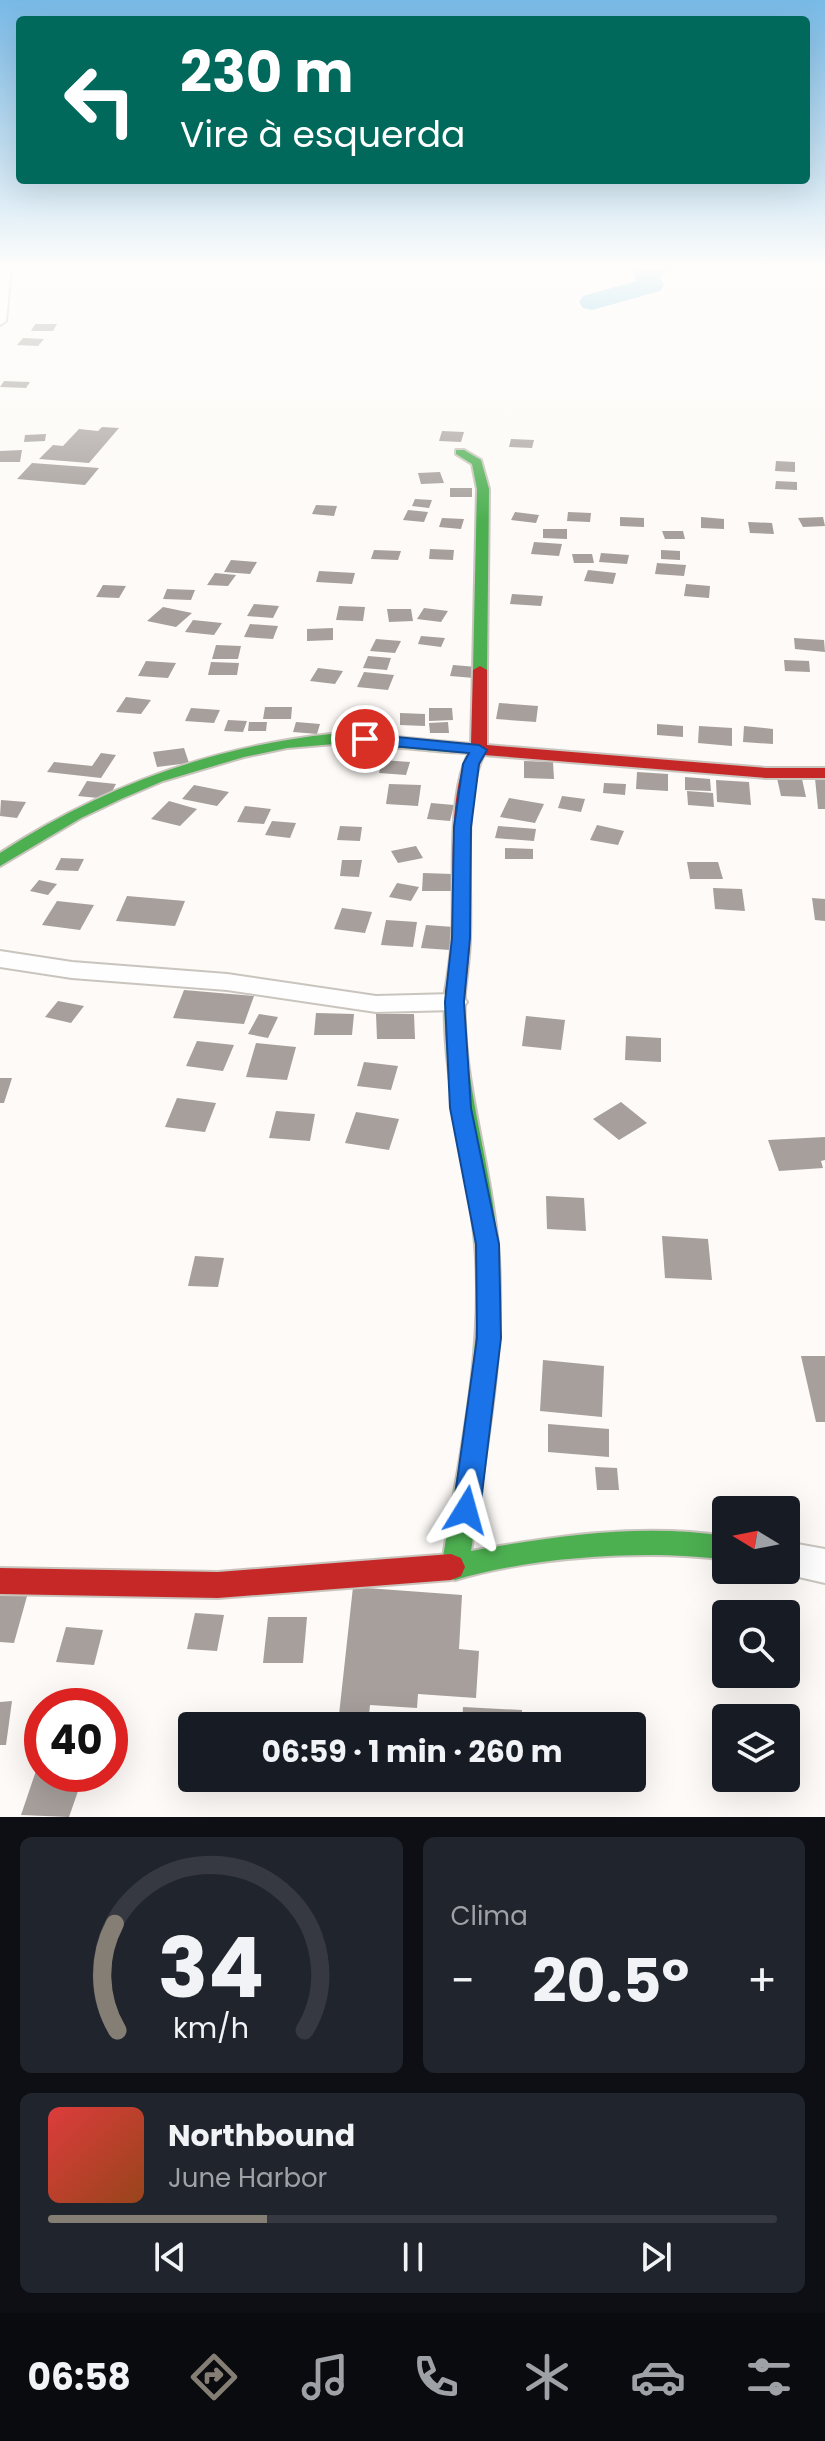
<!DOCTYPE html>
<html lang="pt">
<head>
<meta charset="utf-8">
<style>
  :root { --surface:#171b24; --page:#20242c; --text:#f1f3f6; --muted:#9ea1a6; --line:#363941; --accent:#857e75 }
  body { margin:0; font-family:Poppins,sans-serif; background:var(--page); color:var(--text); height:100vh; display:flex; flex-direction:column; font-size:30px; white-space:nowrap }
  * { box-sizing:border-box; margin:0 }
  p { font-size:26px; color:var(--muted) }
  .icon { flex:none; width:44px; height:44px; fill:none; stroke:currentColor; stroke-width:2; stroke-linecap:round; stroke-linejoin:round }
  .map { position:relative; height:1817px; overflow:hidden }
  .drawer { display:flex; flex-direction:column; gap:20px; padding:20px; background:#0d0f14; flex:1 }
  .drawer>* { flex:none }
  .guide { position:absolute; left:16px; top:16px; width:794px; height:168px; border-radius:8px; box-shadow:0 8px 32px #0002; background:#00695c; color:#fff; overflow:hidden }
  .needle { width:52px; rotate:280deg }
  .fabs { position:absolute; left:712px; top:1496px; display:grid; gap:16px }
  .fabs a { display:grid; place-items:center; width:88px; height:88px; border-radius:8px; background:var(--surface); box-shadow:0 8px 32px #0002; font-size:40px }
  .speed { position:absolute; left:24px; top:1688px; display:flex; gap:16px; font-size:40px; font-weight:700; text-align:center }
  .speed>* { display:grid; place-content:center; width:104px; height:104px; border-radius:50%; background:var(--surface); box-shadow:0 8px 32px #0002; line-height:1 }
  .speed .limit { border:12px solid #d22; background:#fff; color:#111 }
  .pin { position:absolute; display:grid; place-items:center; width:68px; height:68px; color:#fff; margin:-34px; border:4px solid #fff; border-radius:50%; box-shadow:0 2px 8px #0007 }
  .me { position:absolute; width:88px; margin:-44px; rotate:8deg; stroke-linejoin:round; filter:drop-shadow(0 0 6px #0008) }
  .turn { display:flex; align-items:center; gap:28px; height:168px; padding:0 32px; font-size:36px }
  .turn .icon { width:104px; height:104px; stroke-width:2.5 }
  .turn b { display:block; font-size:56px; line-height:68px }
  .big { font-size:60px; font-weight:700; line-height:1.1 }
  .drawer .card { flex:1; display:flex; flex-direction:column; justify-content:center; gap:12px; min-width:0; padding:0 28px; border-radius:12px; background:var(--page) }
  .drawer .dial { align-items:center; gap:0 }
  .dial svg { height:208px; overflow:visible; fill:none; stroke:var(--line); stroke-width:7; stroke-linecap:round; text-anchor:middle }
  .dial text { fill:var(--text); stroke:none }
  .song { display:flex; align-items:center; gap:24px }
  .cover { width:96px; height:96px; border-radius:12px; background:linear-gradient(135deg,hsl(0 70% 55%),hsl(20 70% 35%)) }
  .played { height:8px; border-radius:4px; background:linear-gradient(90deg,var(--accent) 30%,var(--line) 30%) }
  .keys { display:flex; justify-content:space-around; direction:ltr }
  .heat { display:flex; justify-content:space-between; align-items:center; font-size:44px; direction:ltr }
  .drawer .tiles { flex:1; display:grid; gap:20px; grid-template-columns:1fr 1fr }
  .card:last-child { grid-column:span 2 }
  .trip { position:absolute; left:178px; top:1712px; width:468px; height:80px; border-radius:8px; background:var(--surface); box-shadow:0 8px 32px #0002; font-weight:700; line-height:80px; text-align:center }
  .dock { display:flex; height:128px; justify-content:space-around; align-items:center; background:#090b0e; color:var(--muted) }
  .dock .icon { width:56px; height:56px }
  .dock .on { color:var(--accent) }
  .dock b { font-size:36px; color:var(--text) }
  .map>svg:first-child { display:block }
  .lines { fill:none; stroke-linecap:round; stroke-linejoin:round }
  .river { fill:#70c4e6; fill-rule:evenodd }
  .building { fill:#a69f9b }
  .street-casing { stroke:#c9c4bd; stroke-width:4 }
  .fast-casing { stroke:#c9c4bd; stroke-width:4 }
  .jam-casing { stroke:#c9c4bd; stroke-width:4 }
  .street { fill:#fffefe; fill-rule:evenodd }
  .fast { fill:#4caf50; fill-rule:evenodd }
  .jam { fill:#c62828; fill-rule:evenodd }
  .route { fill:#1a73e8; stroke:#114b97; stroke-width:2 }
</style>
</head>
<body>
<div class="map">
<svg width="825" height="1817" viewBox="0 0 825 1817">
  <rect width="100%" height="100%" fill="#fdfaf7"/>
  <g class="lines">
    <path class="river" d="M633,269H672L660,276L664,285L660,291L592,310L583,308L579,302L583,296L636,281Z"/>
  </g>
  <path class="building" d="M35,324H57L53,331H31Z
    M23,338L44,339L38,346L17,345Z
    M4,381L30,382L26,388L0,387Z
    M102,427L119,428L89,463L39,459L53,445L63,446L79,429L98,431Z
    M442,431L464,432L461,442L439,441Z
    M46,434L45,441L24,442L25,435Z
    M511,439L534,440L532,448L509,447Z
    M22,450L20,462H0V451Z
    M776,461L795,462V472L775,471Z
    M32,463L99,468L85,485L17,479Z
    M440,472L444,483L421,484L418,473Z
    M776,481L797,482V490L775,489Z
    M450,488H472V497H450Z
    M415,499L432,500L429,508L412,506Z
    M316,505L337,506L334,516L312,514Z
    M408,510L428,512L424,522L403,520Z
    M515,512L539,515L536,523L511,520Z
    M568,512L591,513L590,522L567,521Z
    M620,517L644,518V527L620,526Z
    M701,517L724,519V529L701,528Z
    M823,517L825,526L803,527L798,518Z
    M442,518L464,519L461,529L439,527Z
    M748,522L772,523L774,534L750,533Z
    M543,529H567V539L543,538Z
    M662,531H683L685,539H665Z
    M534,542L562,544L559,556L531,554Z
    M430,549L454,550L453,560L429,559Z
    M374,550L401,551L398,560L371,559Z
    M661,550L680,551V560L661,559Z
    M601,553L629,555L627,564L599,562Z
    M572,554H592L594,563H574Z
    M231,560L257,562L250,574L224,572Z
    M657,563L686,565L684,576L655,574Z
    M588,570L616,573L613,584L584,581Z
    M319,571L355,573L352,584L316,582Z
    M215,573L236,575L228,586L207,585Z
    M686,584L710,586L709,598L684,596Z
    M103,585L126,586L119,598L96,597Z
    M167,589L195,590L191,600L163,599Z
    M512,594L543,596L541,606L510,604Z
    M254,604L279,606L273,618L247,616Z
    M339,606L365,607L363,621L336,620Z
    M163,607L192,613L176,627L147,621Z
    M424,608L448,611L441,622L417,619Z
    M387,609H411L413,621L389,622Z
    M193,620L222,623L214,635L185,632Z
    M250,624L278,626L273,639L244,637Z
    M333,628V640L307,641V629Z
    M421,636L445,638L441,647L418,644Z
    M794,638L824,640L825,652L795,649Z
    M376,639L401,641L395,653L370,651Z
    M216,645L241,646L238,659H212Z
    M368,656L391,658L387,670L363,668Z
    M784,660L809,661L810,672L785,671Z
    M146,661L176,663L168,678L138,676Z
    M211,662L239,663L237,675H208Z
    M453,665L477,667L474,678L450,676Z
    M318,668L343,671L335,684L310,681Z
    M364,672L394,675L388,690L357,687Z
    M126,697L151,700L141,714L116,712Z
    M499,703L538,706L536,722L496,719Z
    M265,707H292L291,719H263Z
    M191,708L220,710L214,723L185,721Z
    M429,708H452L453,720L429,721Z
    M359,710L383,712L378,724L354,722Z
    M400,713L425,714V726L400,725Z
    M228,720L247,721L243,732L224,731Z
    M249,722H267L266,731H248Z
    M296,722L320,724L317,734L293,732Z
    M448,722L449,733H430L429,723Z
    M657,724L683,726V737L657,735Z
    M699,726L732,728V746L698,743Z
    M744,726L773,729V744L743,742Z
    M354,744L381,746L376,766L349,764Z
    M184,748L189,763L157,767L153,752Z
    M101,753L116,755L101,778L47,772L54,762L92,766Z
    M382,760L410,762L406,775L379,773Z
    M524,761L553,762L554,779L524,778Z
    M637,772L668,774V791L636,789Z
    M685,777L710,779L711,791L685,790Z
    M777,778L802,779L806,797L781,796Z
    M815,778L825,779V809H818Z
    M716,780L749,782L751,805L717,802Z
    M87,781L116,784L108,799L78,796Z
    M604,783L626,784L625,795L603,793Z
    M389,784L421,785L418,806L386,804Z
    M194,785L229,792L217,806L182,799Z
    M687,791L713,793L714,807L688,805Z
    M562,796L585,799L581,812L558,808Z
    M509,798L544,804L535,823L500,817Z
    M1,800L26,802L17,818L0,816Z
    M169,801L197,809L180,826L151,819Z
    M431,803L454,805L450,821L427,819Z
    M245,806L271,809L264,824L237,822Z
    M272,821L296,823L290,838L265,835Z
    M597,825L624,831L618,845L590,840Z
    M340,826L362,827L360,841L337,840Z
    M498,826L536,829L534,841L495,838Z
    M416,846L423,858L398,863L391,851Z
    M505,848L533,849V859H505Z
    M61,858L84,859L78,871L55,870Z
    M342,860H362L359,877L340,876Z
    M687,862H718L723,879H690Z
    M423,873L452,874L451,891H422Z
    M39,880L57,884L48,895L30,891Z
    M397,883L419,887L411,901L389,897Z
    M713,888L742,889L745,911L715,909Z
    M127,896L185,901L175,926L116,921Z
    M812,898L825,899V921L815,920Z
    M57,901L94,905L80,930L42,925Z
    M342,908L372,912L365,933L334,929Z
    M386,920L417,922L413,947L381,945Z
    M426,925L454,927L450,950L421,948Z
    M184,990L254,996L244,1024L173,1018Z
    M58,1001L84,1006L71,1023L45,1017Z
    M316,1013L354,1014L352,1035H314Z
    M259,1014L278,1017L268,1038L248,1034Z
    M376,1014H414L415,1039H377Z
    M526,1016L565,1020L561,1050L522,1046Z
    M626,1036L661,1038V1062L625,1060Z
    M197,1041L234,1045L223,1071L186,1066Z
    M256,1043L296,1047L287,1080L246,1077Z
    M364,1062L398,1066L391,1090L357,1086Z
    M0,1078H12L4,1103H0Z
    M177,1098L216,1103L205,1132L165,1127Z
    M621,1102L647,1123L619,1140L593,1119Z
    M276,1111L315,1114L310,1141L269,1138Z
    M356,1112L399,1119L389,1150L345,1143Z
    M825,1137V1160L821,1161L823,1168L779,1171L768,1140Z
    M546,1196L584,1198L586,1231L547,1229Z
    M662,1236L708,1239L712,1280L665,1278Z
    M195,1256L224,1258L218,1287L188,1286Z
    M801,1356H825V1422H816Z
    M543,1360L604,1366L602,1417L540,1411Z
    M548,1424L609,1429V1457L548,1452Z
    M595,1467L617,1468L619,1490H597Z
    M0,1586L29,1589L14,1643L0,1642Z
    M353,1587L462,1595L459,1649L479,1651L476,1698L418,1694L417,1708L370,1705L368,1725L338,1724Z
    M195,1613L224,1615L217,1651L187,1649Z
    M268,1617H307L303,1663H263Z
    M66,1627L103,1630L94,1665L56,1662Z
    M12,1701L6,1745H0V1702Z
    M463,1707L522,1710L521,1726H462Z
    M39,1762L42,1763V1774H84L69,1817L21,1815Z"/>
  <g class="lines">
    <defs>
      <path id="street" d="M0,269H11L6,321L0,325Z
        M0,951L72,962L227,974L376,996L454,994L463,996L467,1002L463,1008L454,1010L376,1012L227,990L72,978L0,967Z
        M786,1542L825,1549V1583L773,1571L786,1570Z"/>
      <path id="fast" d="M456,450H464L481,460L489,489L487,670L480,674L473,670L477,489L472,464L456,454Z
        M331,734L375,735L448,742L456,747L448,752L346,743L287,748L244,757L163,781L121,799L81,818L0,866V853C102,787 210,747 331,734Z
        M455,986L465,992C461,1081 491,1159 498,1246C507,1348 486,1450 471,1551C555,1536 641,1523 726,1536V1560C649,1549 530,1557 455,1580L441,1576L437,1567L443,1557C460,1455 484,1349 475,1244C468,1159 441,1079 445,992Z"/>
      <path id="jam" d="M480,666L487,670V745L766,768H825V778H766L484,755C463,792 472,890 470,936C470,954 467,973 465,992L462,996H448L445,992C448,974 451,955 452,937C455,889 446,794 469,753L448,752L440,747L448,742L471,744L473,670Z
        M451,1554L461,1558L465,1567L461,1576L451,1580L218,1598L0,1594V1568L218,1572Z"/>
    </defs>
    <use href="#street" class="street-casing"/>
    <use href="#fast" class="fast-casing"/>
    <use href="#jam" class="jam-casing"/>
    <use href="#street" class="street"/>
    <use href="#fast" class="fast"/>
    <use href="#jam" class="jam"/>
  </g>
  <linearGradient id="sky" x2="0" y2="1"><stop stop-color="#78bae7"/><stop offset="0.51" stop-color="#fefdfb"/><stop offset="1" stop-color="#fefdfb" stop-opacity="0"/></linearGradient>
  <rect width="825" height="523" fill="url(#sky)"/>
  <path class="route" d="M365,734L479,745L487,750L479,764L471,827L470,938L464,1002L471,1108L499,1244L501,1338L480,1510L476,1519L466,1522L457,1519L453,1510L477,1338L476,1244L450,1108L445,1002L452,938L454,827L463,764L469,753L360,743V736Z"/>
</svg>
<div class="fabs">
<a><svg class="needle" viewBox="-14 -14 28 28"><path d="M0-13l5 13h-10z" fill="#e53935"/><path d="M0 13l5-13h-10z" fill="#9ea1a6"/></svg></a>
<a><svg class="icon" aria-label="search" viewBox="0 0 24 24"><circle cx="10" cy="10" r="6"/><path d="M15 15l6 6"/></svg></a>
<a><svg class="icon" aria-label="layers" viewBox="0 0 24 24"><path d="M12 4l9 5-9 5-9-5zM3 14l9 5 9-5"/></svg></a>
</div>
<div class="speed"><div class="limit">40</div></div>
<div class="pin" style="left:365px;top:739px;background:#d93025"><svg class="icon" aria-label="arrive" viewBox="0 0 24 24"><path d="M6 21V4h12l-3 4 3 4H6"/></svg></div>
<svg class="me" style="left:466px;top:1510px" viewBox="-20 -20 40 40"><path d="M0-17L14 15 0 8-14 15z" fill="#1a73e8" stroke="#fff" stroke-width="4"/></svg>
<div class="trip">06:59 · 1 min · 260 m</div>
<div class="guide">
<div class="turn"><svg class="icon" aria-label="left" viewBox="0 0 24 24"><path d="M17 20v-9H6M10 6l-5 5 5 5"/></svg><div><b>230 m</b>Vire à esquerda</div></div>
</div>
</div>
<section class="drawer">
<div class="tiles">
<div class="card dial"><svg viewBox="0 0 100 80">
<path d="M14 69A42 42 0 1 1 86 69"/>
<path d="M14 69A42 42 0 0 1 13 28" stroke="#857e75"/>
<text x="50" y="56" font-size="32" font-weight="700">34</text>
<text x="50" y="72" font-size="11">km/h</text>
</svg></div>
<div class="card"><p>Clima</p>
<div class="heat"><a>−</a><b class="big">20.5°</b><a>+</a></div>
</div>
<div class="card">
<div class="song"><i class="cover"></i><div><b>Northbound</b><p>June Harbor</p></div></div>
<div class="played"></div>
<div class="keys"><svg class="icon" aria-label="previous" viewBox="0 0 24 24"><path d="M18 5L8 12l10 7zM5 5v14"/></svg><svg class="icon" aria-label="pause" viewBox="0 0 24 24"><path d="M8 5v14M16 5v14"/></svg><svg class="icon" aria-label="next" viewBox="0 0 24 24"><path d="M6 5l10 7-10 7zM19 5v14"/></svg></div>
</div>
</div>
</section>
<nav class="dock">
<b>06:58</b>
<svg class="icon on" aria-label="directions" viewBox="0 0 24 24"><path d="M12 3l9 9-9 9-9-9zM9 14v-3h6M13 9l2 2-2 2"/></svg>
<svg class="icon" aria-label="music" viewBox="0 0 24 24"><path d="M9 18V5l10-2v13"/><circle cx="6" cy="18" r="3"/><circle cx="16" cy="16" r="3"/></svg>
<svg class="icon" aria-label="phone" viewBox="0 0 24 24"><path d="M5 4h4l2 5-3 2q2 4 5 5l2-3 5 2v4C11 20 4 13 5 4z"/></svg>
<svg class="icon" aria-label="climate" viewBox="0 0 24 24"><path d="M12 3v18M4 7l16 10M4 17L20 7"/></svg>
<svg class="icon" aria-label="car" viewBox="0 0 24 24"><path d="M5 17H2v-5l4-1 3-4h7l3 4 3 1v5h-3M9 17h6M6 11h13"/><circle cx="7" cy="17" r="2"/><circle cx="17" cy="17" r="2"/></svg>
<svg class="icon" aria-label="filters" viewBox="0 0 24 24"><path d="M4 7h16M4 17h16"/><circle cx="9" cy="7" r="2"/><circle cx="15" cy="17" r="2"/></svg>
</nav>
</body>
</html>
